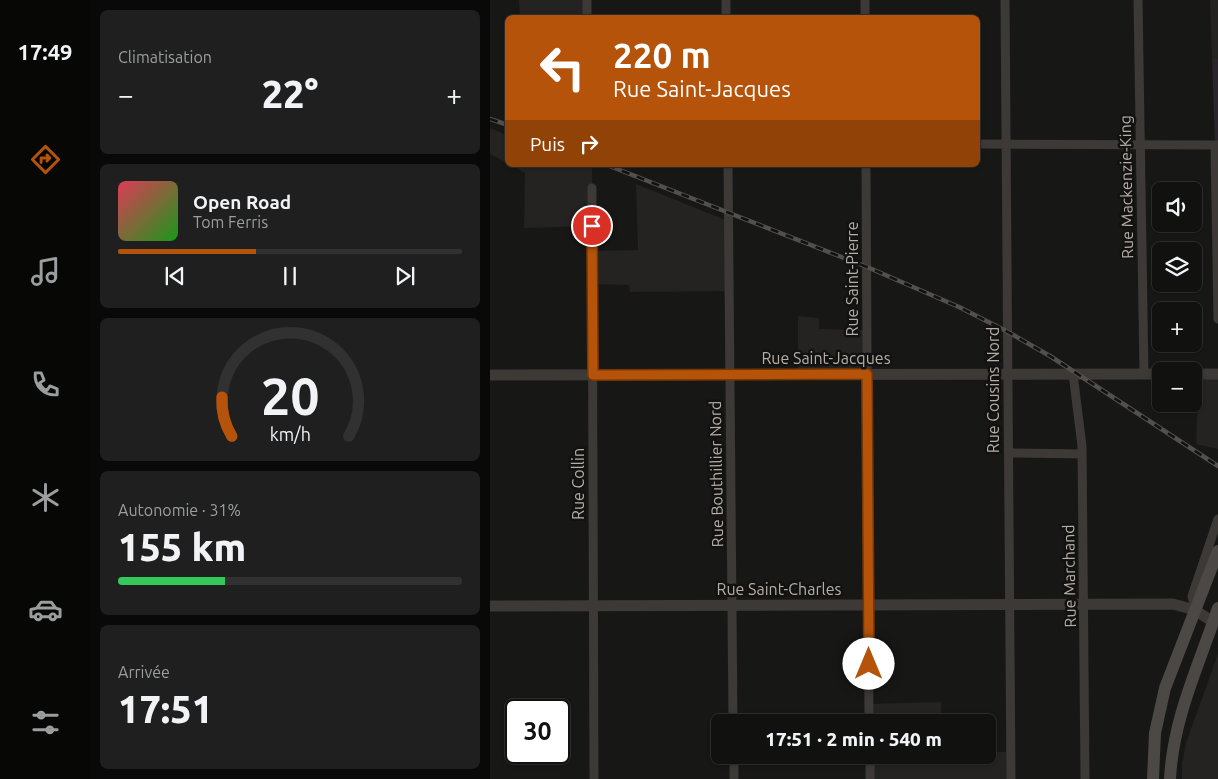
<!DOCTYPE html>
<html lang="fr">
<head>
<meta charset="utf-8">
<style>
  :root { --surface:#111110; --page:#1e1f1e; --text:#f1f3f6; --muted:#9c9d9f; --line:#303130; --accent:#b45309 }
  body { margin:0; font-family:Ubuntu,sans-serif; background:var(--page); color:var(--text); height:100vh; display:flex; flex-direction:column; font-size:19px; white-space:nowrap }
  * { box-sizing:border-box; margin:0 }
  p { font-size:16px; color:var(--muted) }
  .icon { flex:none; width:28px; height:28px; fill:none; stroke:currentColor; stroke-width:2; stroke-linecap:round; stroke-linejoin:round }
  .map { position:relative; flex:1; overflow:hidden }
  .side { display:flex; flex-direction:column; gap:10px; padding:10px; background:#090909; width:400px }
  .side>* { flex:none }
  .top-card { position:absolute; left:15px; top:15px; width:475px; height:152px; border-radius:8px; box-shadow:0 1px 4px #0004,0 0 0 1px var(--line); background:#b45309; color:#fff; overflow:hidden }
  .buttons { position:absolute; left:662px; top:182px; display:grid; gap:10px }
  .buttons a { display:grid; place-items:center; width:50px; height:50px; border-radius:8px; background:var(--surface); box-shadow:0 1px 4px #0004,0 0 0 1px var(--line); font-size:25px }
  .speed { position:absolute; left:15px; top:699px; display:flex; gap:10px; font-size:25px; font-weight:700; text-align:center }
  .speed>* { display:grid; place-content:center; width:65px; height:65px; border-radius:50%; background:var(--surface); box-shadow:0 1px 4px #0004,0 0 0 1px var(--line); line-height:1 }
  .speed .limit { border:2px solid #111; border-radius:8px; background:#fff; color:#111 }
  .pin { position:absolute; display:grid; place-items:center; width:42px; height:42px; color:#fff; margin:-21px; border:2px solid #fff; border-radius:50%; box-shadow:0 1px 5px #0007 }
  .me { position:absolute; width:55px; margin:-28px; rotate:0deg; stroke-linejoin:round; filter:drop-shadow(0 0 4px #0008) }
  .turn { display:flex; align-items:center; gap:18px; height:105px; padding:0 25px; font-size:22px }
  .turn .icon { width:65px; height:65px; stroke-width:2.5 }
  .turn b { display:block; font-size:35px; line-height:42px }
  .then { display:flex; align-items:center; height:48px; padding:0 25px; background:#0003; gap:10px; font-size:19px }
  .big { font-size:38px; font-weight:800; line-height:1.1 }
  .side .tile { flex:1; display:flex; flex-direction:column; justify-content:center; gap:8px; min-width:0; padding:0 18px; border-radius:8px; background:var(--page) }
  .side .dial { align-items:center; gap:0 }
  .dial svg { height:130px; overflow:visible; fill:none; stroke:var(--line); stroke-width:7; stroke-linecap:round; text-anchor:middle }
  .dial text { fill:var(--text); stroke:none }
  .song { display:flex; align-items:center; gap:15px }
  .cover { width:60px; height:60px; border-radius:8px; background:linear-gradient(135deg,hsl(350 70% 55%),hsl(120 70% 35%)) }
  .played { height:5px; border-radius:2px; background:linear-gradient(90deg,var(--accent) 40%,var(--line) 40%) }
  .keys { display:flex; justify-content:space-around; direction:ltr }
  .heat { display:flex; justify-content:space-between; align-items:center; font-size:28px; direction:ltr }
  .charge { height:8px; border-radius:4px; background:linear-gradient(90deg,#34c759 31%,var(--line) 0) }
  .trip { position:absolute; left:221px; top:714px; width:285px; height:50px; border-radius:8px; background:var(--surface); box-shadow:0 1px 4px #0004,0 0 0 1px var(--line); font-weight:800; line-height:50px; text-align:center }
  main { display:flex; flex:1; min-height:0 }
  .menu { display:flex; flex-direction:column; width:90px; justify-content:space-around; align-items:center; background:#070706; color:var(--muted) }
  .menu .icon { width:35px; height:35px }
  .menu .on { color:var(--accent) }
  .menu b { font-size:22px; color:var(--text) }
  .map>svg:first-child { display:block }
  .built { fill:#242322 }
  .green { fill:#2a242c }
  .lines { fill:none; stroke-linecap:round; stroke-linejoin:round }
  .minor { stroke:#3c3937; stroke-width:9 }
  .tertiary { stroke:#3c3937; stroke-width:11 }
  .secondary { stroke:#4c4845; stroke-width:12 }
  .rail-casing { stroke:#534f4c; stroke-width:4.5 }
  .rail { stroke:#121211; stroke-width:2.5; stroke-dasharray:8; stroke-linecap:butt }
  .route-casing { stroke:#753606; stroke-width:12 }
  .route { stroke:#b45309; stroke-width:9 }
  .labels { text-anchor:middle; dominant-baseline:central; stroke-width:5; stroke-linejoin:round; paint-order:stroke }
  .street-label { font-size:16px; fill:#b7ada8; stroke:#121211 }
</style>
</head>
<body>
<main>
<nav class="menu">
<b>17:49</b>
<svg class="icon on" aria-label="directions" viewBox="0 0 24 24"><path d="M12 3l9 9-9 9-9-9zM9 14v-3h6M13 9l2 2-2 2"/></svg>
<svg class="icon" aria-label="music" viewBox="0 0 24 24"><path d="M9 18V5l10-2v13"/><circle cx="6" cy="18" r="3"/><circle cx="16" cy="16" r="3"/></svg>
<svg class="icon" aria-label="phone" viewBox="0 0 24 24"><path d="M5 4h4l2 5-3 2q2 4 5 5l2-3 5 2v4C11 20 4 13 5 4z"/></svg>
<svg class="icon" aria-label="climate" viewBox="0 0 24 24"><path d="M12 3v18M4 7l16 10M4 17L20 7"/></svg>
<svg class="icon" aria-label="car" viewBox="0 0 24 24"><path d="M5 17H2v-5l4-1 3-4h7l3 4 3 1v5h-3M9 17h6M6 11h13"/><circle cx="7" cy="17" r="2"/><circle cx="17" cy="17" r="2"/></svg>
<svg class="icon" aria-label="filters" viewBox="0 0 24 24"><path d="M4 7h16M4 17h16"/><circle cx="9" cy="7" r="2"/><circle cx="15" cy="17" r="2"/></svg>
</nav>
<section class="side">
<div class="tile"><p>Climatisation</p>
<div class="heat"><a>−</a><b class="big">22°</b><a>+</a></div>
</div>
<div class="tile">
<div class="song"><i class="cover"></i><div><b>Open Road</b><p>Tom Ferris</p></div></div>
<div class="played"></div>
<div class="keys"><svg class="icon" aria-label="previous" viewBox="0 0 24 24"><path d="M18 5L8 12l10 7zM5 5v14"/></svg><svg class="icon" aria-label="pause" viewBox="0 0 24 24"><path d="M8 5v14M16 5v14"/></svg><svg class="icon" aria-label="next" viewBox="0 0 24 24"><path d="M6 5l10 7-10 7zM19 5v14"/></svg></div>
</div>
<div class="tile dial"><svg viewBox="0 0 100 80">
<path d="M14 69A42 42 0 1 1 86 69"/>
<path d="M14 69A42 42 0 0 1 8 45" stroke="#b45309"/>
<text x="50" y="56" font-size="32" font-weight="700">20</text>
<text x="50" y="72" font-size="11">km/h</text>
</svg></div>
<div class="tile"><p>Autonomie · 31%</p><b class="big">155 km</b><div class="charge"></div></div>
<div class="tile"><p>Arrivée</p><b class="big">17:51</b></div>
</section>
<div class="map">
<svg width="728" height="779" viewBox="0 0 728 779">
  <rect width="100%" height="100%" fill="#171716"/>
  <path class="built" d="M29,0H97V17H30Z
    M720,0H728V59H722Z
    M0,128L17,135V163L0,154Z
    M22,165H96L102,167L103,226L34,228L35,173Z
    M146,184L238,221L239,291L140,292L139,285L103,284V251L148,250Z
    M308,316L329,318V329L377,330V374L308,375Z
    M709,374H728V449L706,444Z
    M728,654V779H692V764L696,743Z
    M451,702V722H379V704Z
    M498,752H521V779H380V755H498Z"/>
  <path class="green" d="M722,59H728V145H725Z"/>
  <g class="lines">
    <path class="minor" d="M97,0V18
      M236,0V18
      M375,0V18
      M515,0L521,779
      M648,0L654,374
      M488,144L728,145
      M725,145L728,319
      M238,165L243,722
      M376,165L379,722
      M102,188L104,779
      M583,374L592,446L595,779
      M519,453L592,454
      M705,609L702,596L728,519
      M244,755V779
      M380,755V779"/>
    <path class="tertiary" d="M704,374H728
      M0,375L671,374
      M0,606L683,604L705,610L723,622"/>
    <path class="secondary" d="M663,779L665,733L675,688L728,551
      M680,779C683,718 709,665 728,608"/>
    <defs>
      <path id="rail" d="M0,119L18,125
        M117,165L377,267L469,307L518,332L560,356L728,466"/>
    </defs>
    <use href="#rail" class="rail-casing"/>
    <use href="#rail" class="rail"/>
  </g>
  <g class="lines">
    <defs>
      <path id="route" d="M102,226L103,375L377,374L379,664"/>
    </defs>
    <use href="#route" class="route-casing"/>
    <use href="#route" class="route"/>
  </g>
  <g class="labels">
    <g class="street-label">
      <text transform="translate(636 187) rotate(-91)">Rue Mackenzie-King</text>
      <text transform="translate(362 279) rotate(-90)">Rue Saint-Pierre</text>
      <text x="336" y="358">Rue Saint-Jacques</text>
      <text transform="translate(503 390) rotate(-90)">Rue Cousins Nord</text>
      <text transform="translate(226 474) rotate(-91)">Rue Bouthillier Nord</text>
      <text transform="translate(88 484) rotate(-90)">Rue Collin</text>
      <text transform="translate(579 576) rotate(-91)">Rue Marchand</text>
      <text x="289" y="589">Rue Saint-Charles</text>
    </g>
  </g>
</svg>
<div class="buttons">
<a><svg class="icon" aria-label="sound" viewBox="0 0 24 24"><path d="M4 9h4l5-4v14l-5-4H4zM17 9q2 3 0 6"/></svg></a>
<a><svg class="icon" aria-label="layers" viewBox="0 0 24 24"><path d="M12 4l9 5-9 5-9-5zM3 14l9 5 9-5"/></svg></a>
<a>+</a>
<a>−</a>
</div>
<div class="speed"><div class="limit">30</div></div>
<div class="pin" style="left:102px;top:226px;background:#d93025"><svg class="icon" aria-label="arrive" viewBox="0 0 24 24"><path d="M6 21V4h12l-3 4 3 4H6"/></svg></div>
<svg class="me" style="left:379px;top:664px" viewBox="-20 -20 40 40"><circle r="19" fill="#fff"/><path d="M0-13L10 11 0 6-10 11z" fill="#b45309"/></svg>
<div class="trip">17:51 · 2 min · 540 m</div>
<div class="top-card">
<div class="turn"><svg class="icon" aria-label="left" viewBox="0 0 24 24"><path d="M17 20v-9H6M10 6l-5 5 5 5"/></svg><div><b>220 m</b>Rue Saint-Jacques</div></div>
<div class="then">Puis<svg class="icon" aria-label="right" viewBox="0 0 24 24"><path d="M7 20v-9h11M14 6l5 5-5 5"/></svg></div>
</div>
</div>
</main>
</body>
</html>
